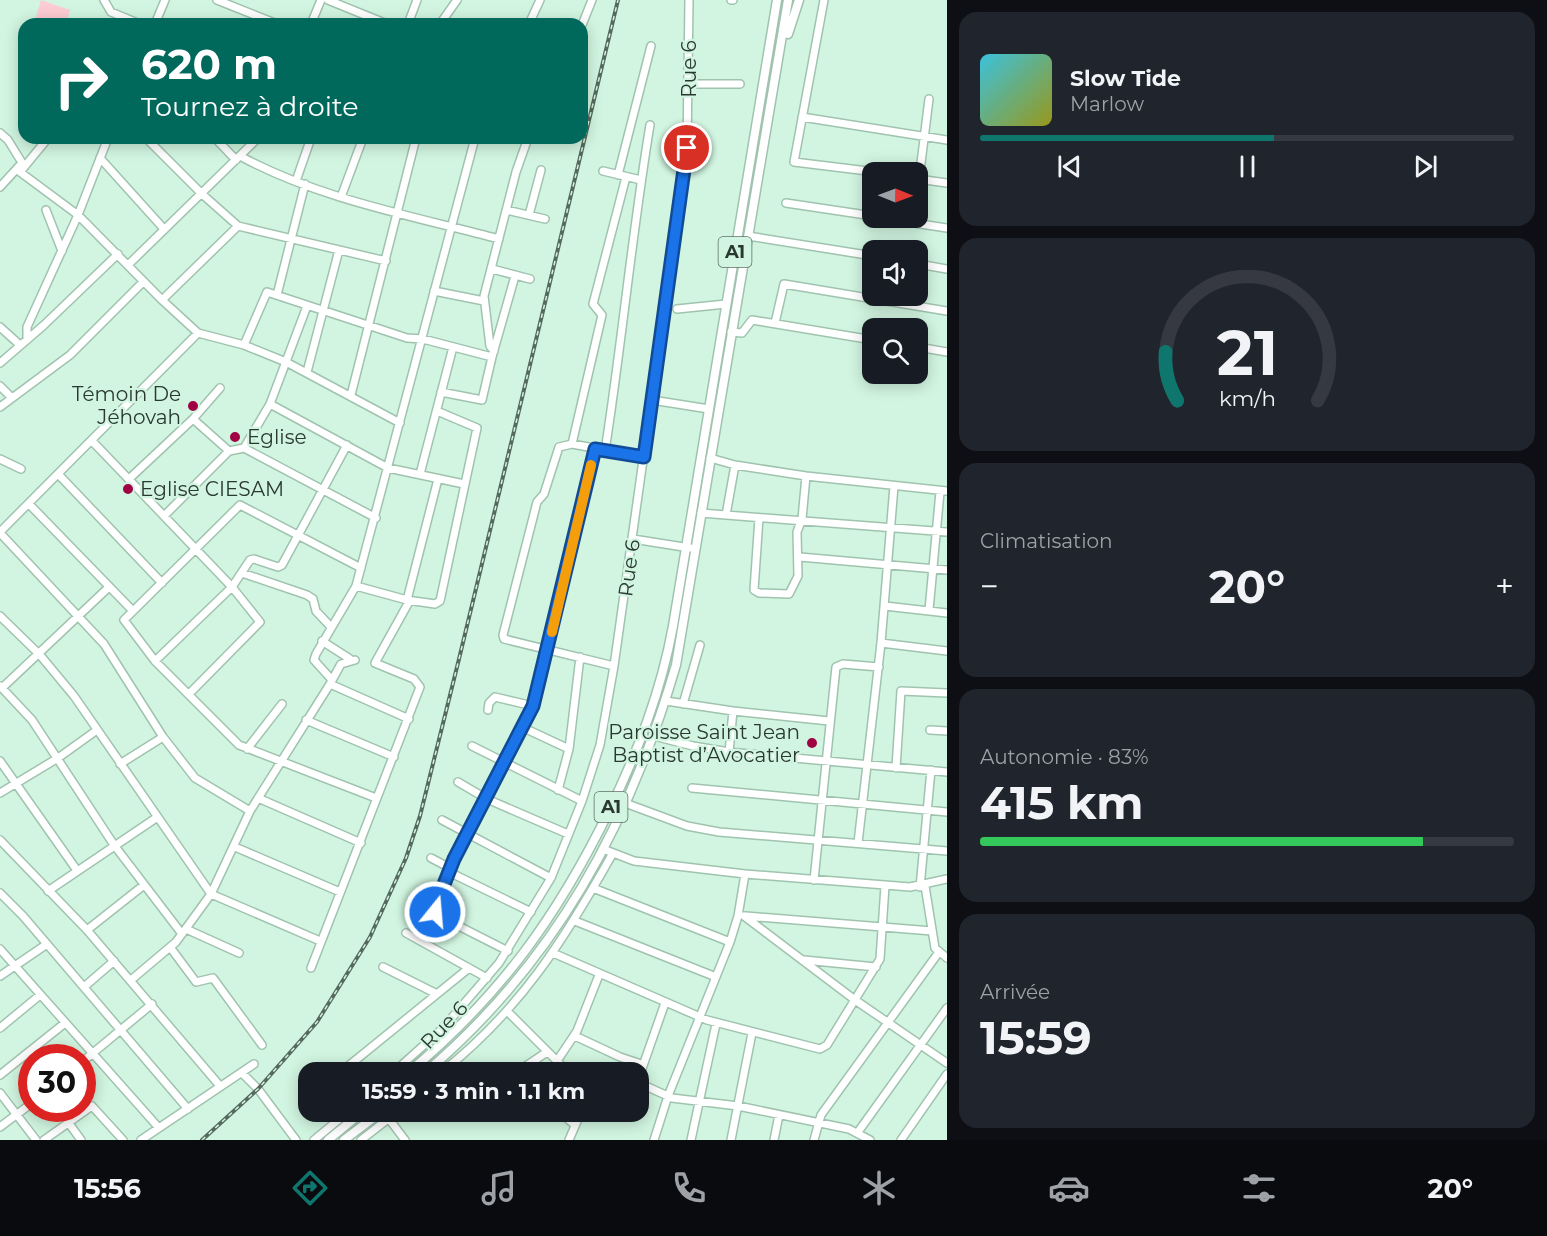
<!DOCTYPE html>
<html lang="fr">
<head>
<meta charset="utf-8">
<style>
  :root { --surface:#171b24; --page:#20242c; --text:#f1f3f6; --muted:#9ea1a6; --line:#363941; --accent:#0f766e }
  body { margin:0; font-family:Montserrat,sans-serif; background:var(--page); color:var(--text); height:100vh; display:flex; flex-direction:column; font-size:22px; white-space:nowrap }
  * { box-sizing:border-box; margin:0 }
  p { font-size:20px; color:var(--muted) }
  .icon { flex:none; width:33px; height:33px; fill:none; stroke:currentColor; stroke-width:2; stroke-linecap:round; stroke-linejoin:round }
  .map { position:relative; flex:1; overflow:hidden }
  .sheet { display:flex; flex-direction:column; gap:12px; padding:12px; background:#0d0f14; width:600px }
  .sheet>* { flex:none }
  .hud { position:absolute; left:18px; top:18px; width:570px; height:126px; border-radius:18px; box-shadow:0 3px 15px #0003; background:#00695c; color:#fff; overflow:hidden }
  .needle { width:39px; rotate:91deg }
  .buttons { position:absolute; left:862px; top:162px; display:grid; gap:12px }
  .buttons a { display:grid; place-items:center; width:66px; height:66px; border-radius:12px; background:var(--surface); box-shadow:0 3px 15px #0003; font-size:30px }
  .speed { position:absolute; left:18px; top:1044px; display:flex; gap:12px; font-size:30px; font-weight:700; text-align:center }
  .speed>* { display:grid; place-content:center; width:78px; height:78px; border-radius:50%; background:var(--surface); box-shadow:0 3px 15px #0003; line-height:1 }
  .speed .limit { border:9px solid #d22; background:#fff; color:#111 }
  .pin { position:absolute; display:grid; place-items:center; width:51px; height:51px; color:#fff; margin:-26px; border:3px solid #fff; border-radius:50%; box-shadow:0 2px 6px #0007 }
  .me { position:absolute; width:66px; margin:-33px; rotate:17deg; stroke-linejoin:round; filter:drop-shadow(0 0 4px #0008) }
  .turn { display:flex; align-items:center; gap:21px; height:126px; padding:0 24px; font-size:27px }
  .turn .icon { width:78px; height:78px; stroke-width:2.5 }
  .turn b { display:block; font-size:42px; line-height:51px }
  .big { font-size:45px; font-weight:700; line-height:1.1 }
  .sheet .tile { flex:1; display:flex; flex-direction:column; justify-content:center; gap:9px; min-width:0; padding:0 21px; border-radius:18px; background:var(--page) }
  .sheet .dial { align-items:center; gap:0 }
  .dial svg { height:156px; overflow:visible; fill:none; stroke:var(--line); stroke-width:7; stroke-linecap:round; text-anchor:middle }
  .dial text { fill:var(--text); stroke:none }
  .song { display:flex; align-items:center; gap:18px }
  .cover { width:72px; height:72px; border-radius:9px; background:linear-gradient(135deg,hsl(190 70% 55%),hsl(60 70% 35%)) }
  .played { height:6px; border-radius:3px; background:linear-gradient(90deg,var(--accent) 55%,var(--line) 55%) }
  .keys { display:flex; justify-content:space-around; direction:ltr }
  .heat { display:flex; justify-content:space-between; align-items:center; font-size:33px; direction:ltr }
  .charge { height:9px; border-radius:4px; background:linear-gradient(90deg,#34c759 83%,var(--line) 0) }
  .trip { position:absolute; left:298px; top:1062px; width:351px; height:60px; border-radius:18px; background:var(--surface); box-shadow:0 3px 15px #0003; font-weight:700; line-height:60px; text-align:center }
  .dock { display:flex; height:96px; justify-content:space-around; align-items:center; background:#090b0e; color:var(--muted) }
  .dock .icon { width:42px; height:42px }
  .dock .active { color:var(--accent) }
  .dock b { font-size:27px; color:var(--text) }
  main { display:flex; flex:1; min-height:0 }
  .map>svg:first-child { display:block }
  .green { fill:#fdccd3 }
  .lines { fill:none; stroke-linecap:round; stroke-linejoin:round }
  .minor-casing { stroke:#a0c3af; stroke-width:10 }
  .major-casing { stroke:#a0c3af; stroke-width:11 }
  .minor { stroke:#fff; stroke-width:7 }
  .major { stroke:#fff; stroke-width:8 }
  .rail-casing { stroke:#55695e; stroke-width:4 }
  .rail { stroke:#d1f5e0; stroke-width:1.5; stroke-dasharray:4.5; stroke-linecap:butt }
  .route-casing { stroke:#114b97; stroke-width:15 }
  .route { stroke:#1a73e8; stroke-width:10 }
  .slow { stroke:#f59e0b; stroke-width:10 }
  .poi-dot { fill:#a00343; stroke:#d1f5e0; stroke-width:2 }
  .labels { text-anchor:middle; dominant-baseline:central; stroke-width:4.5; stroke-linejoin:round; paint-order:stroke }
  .shield { fill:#d1f5e0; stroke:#5c7165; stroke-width:1.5 }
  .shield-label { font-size:18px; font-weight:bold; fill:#2a3830 }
  .street-label { font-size:20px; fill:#2a3830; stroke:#d1f5e0 }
  .poi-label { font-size:20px; fill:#2a3830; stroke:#d1f5e0; text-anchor:end }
</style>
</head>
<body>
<main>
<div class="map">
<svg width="947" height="1140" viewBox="0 0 947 1140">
  <rect width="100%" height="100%" fill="#d1f5e0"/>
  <path class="green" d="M41,0L70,10L66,24H34Z"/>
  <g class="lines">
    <defs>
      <path id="minor" d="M104,0L111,12L140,24
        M217,0L277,24
        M328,0L387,24
        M731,0H733
        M824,0L794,162L876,172
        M155,24L165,0
        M311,24L321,0
        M408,24L417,0
        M440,24L457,0
        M529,24L540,0
        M582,25L592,0
        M690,84H740
        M802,117L947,140
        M0,133L8,140L24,166
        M48,138L20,172L78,215L162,300L198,333L244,345L286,362L400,423
        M146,138L202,194L238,226L162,300
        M215,138L236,160
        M240,156C319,199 413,216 499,239
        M100,158L164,229
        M603,171L641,180
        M618,175L651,46
        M918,179L947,183
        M919,179L929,99
        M296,181L311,138
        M0,187L22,163
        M341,197L363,138
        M786,203L873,216
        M46,210L62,251
        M506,210L545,219
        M529,215L541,170
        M881,218L947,228
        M238,226L386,261
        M748,236L873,256
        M129,264L258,138
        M918,264L947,269
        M492,269L530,279
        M434,291L484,301
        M277,295L305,184
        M677,309L726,304
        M775,323L784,284L947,311
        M0,327L20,345
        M731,332L742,333L752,320L873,340
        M27,339V327L78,215L108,138
        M244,345L267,292L407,338L423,339L492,357L515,276
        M918,347L947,352
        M494,351L490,346L484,296L516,172L528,138
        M0,363L44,325L118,254
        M307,372L339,250
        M0,386L12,398
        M441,392L482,400L492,357
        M351,395L416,138
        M652,400L709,409
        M270,404L388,468L464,484
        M0,407L70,355L143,282
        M437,411L477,428L440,601L435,604L407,600L438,479
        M193,419L229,451
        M93,442L164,516
        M572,444L602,315L593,304L626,177
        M244,448L270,404L307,306
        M605,451C622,342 632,233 650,125
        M710,458L735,465L806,476L947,491
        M0,459L21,469
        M420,474L453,347
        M59,475L162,583
        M130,478L193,419L220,388
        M29,504L133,611
        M701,513L726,515L735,465
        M726,515L947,532
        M759,518L754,590L759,593L789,594L798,576L797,532L802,519L806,476
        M0,532L198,333
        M0,533L104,644L163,737L195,778L250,811
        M633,539L690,548
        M800,557L947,570
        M361,568L240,505L124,620L155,661L239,745L376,798
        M242,573L307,595L313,599L316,611L331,627
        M356,586L407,600
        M885,606L947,613
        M929,610L940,492
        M0,616L40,655L74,696L211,894L320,941
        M322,641L350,659
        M881,643L947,651
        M155,661L232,587L250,560L254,559L278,567L282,565L347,445
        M614,666L504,639L503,635L537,502L544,494L559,447L572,444L643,457
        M332,680L314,660L316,654L356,586L475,138
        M331,682L341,664L355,660
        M0,686L32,720L114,845L182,934
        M2,688L109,587
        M189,694L260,622L232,587L164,516L229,451L244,448L376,518
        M666,701L733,711L829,721
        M683,704L700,645
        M488,710L489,703L495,697L533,706
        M306,720L394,757
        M524,728L569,749L558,790
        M930,730L947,731
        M654,736L693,746L729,752L947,772
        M472,746L582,801
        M247,749L282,704
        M569,749L580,657
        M729,752L733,711
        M0,761L76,869
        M120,764L163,737
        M896,768L901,691L947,693
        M458,782L487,799L568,834
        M692,788L947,812
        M0,793L58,758L97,730
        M258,798L361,843
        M625,803L687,826L719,832L947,851
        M442,820L551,878
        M0,840L87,930L220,1086
        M858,843L881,643L894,486
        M235,847L340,892
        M603,849L634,861L745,874L910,887L947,879
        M431,858L450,868
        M449,872L531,912
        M814,880L836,667L843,664L879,667
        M925,886L935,948L947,958
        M920,887L931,770
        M593,888L730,942
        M48,891L156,818
        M0,893L23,916L188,1109
        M744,916L855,1000L947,1063
        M746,916L932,931
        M575,921L716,977
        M186,929L239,953
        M87,930L144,885
        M406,933L487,978
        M170,947L196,982L213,978L262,1045
        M0,949L159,1128
        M508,951L437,915L435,907L454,859L533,706L595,449
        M553,953L707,1020L820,1049L827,1045L880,959L885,886
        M804,960L876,967
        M383,967L437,994
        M311,968L420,687L414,679L375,663L410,600
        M0,976L47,944
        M131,980L176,942L211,894L250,811L330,684L409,719
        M84,987L114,961
        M507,1011L565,1069
        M0,1028L40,995
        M575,1036L620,1057L641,1064
        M557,1061L577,1031L599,975
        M82,1062L152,1004
        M341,1072L469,968
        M394,1072L443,1028L499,963L551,878L582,801L600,745L614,666L687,148L689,0
        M442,1072C521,1009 564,940 613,853
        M517,1072L547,1052
        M242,1073L258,1089L296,1140
        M0,1075L65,1023
        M639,1077L665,1003
        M639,1083L672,1098L738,1106L849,1129L870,1140
        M0,1093L36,1140
        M559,1112L574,1124
        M389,1119L405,1140
        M68,1122L81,1140
        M0,1127L32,1103
        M858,1132L947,1008
        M44,1140L92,1106L123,1140
        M141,1140L254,1064
        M314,1140L348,1112
        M361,1140L397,1112
        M569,1140L581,1112
        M654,1140L668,1096L730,942L738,916L745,874
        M691,1140L716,1024
        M731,1140L752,1033
        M774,1140L779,1115
        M814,1140L821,1115L939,952
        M901,1140L947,1074"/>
      <path id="major" d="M788,34L799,0
        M409,1072C500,996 557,917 609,811C638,751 661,692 673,626L777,0
        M426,1072C554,963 629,826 676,665L788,0
        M328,1140L362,1112
        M344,1140L381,1112"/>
    </defs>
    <use href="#minor" class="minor-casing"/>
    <use href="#major" class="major-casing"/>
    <use href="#minor" class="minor"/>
    <use href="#major" class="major"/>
    <defs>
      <path id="rail" d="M202,1140L258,1089L317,1022L370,937L406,858L420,816L459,659L618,0"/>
    </defs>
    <use href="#rail" class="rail-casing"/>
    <use href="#rail" class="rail"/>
  </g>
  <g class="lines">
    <defs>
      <path id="route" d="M435,912V907L454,859L533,706L595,449L644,457L687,148"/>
    </defs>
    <use href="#route" class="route-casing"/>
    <use href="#route" class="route"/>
    <path class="slow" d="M552,632L591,465"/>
  </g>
  <g class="poi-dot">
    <circle cx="193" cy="406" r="6"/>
    <circle cx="235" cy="437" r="6"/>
    <circle cx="128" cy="489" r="6"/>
    <circle cx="812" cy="743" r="6"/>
  </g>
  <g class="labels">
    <g class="shield">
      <rect x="718.5" y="237" width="33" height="30" rx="4.5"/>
      <rect x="594.5" y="792" width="33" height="30" rx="4.5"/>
    </g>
    <g class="shield-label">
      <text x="735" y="252">A1</text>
      <text x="611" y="807">A1</text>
    </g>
    <g class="street-label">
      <text transform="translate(689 69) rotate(-90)">Rue 6</text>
      <text transform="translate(629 568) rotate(-82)">Rue 6</text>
      <text transform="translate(444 1025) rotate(-46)">Rue 6</text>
    </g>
    <g class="poi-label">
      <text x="181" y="394">Témoin De<tspan x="181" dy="23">Jéhovah</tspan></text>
      <text x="247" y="437" text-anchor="start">Eglise</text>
      <text x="140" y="489" text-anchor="start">Eglise CIESAM</text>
      <text x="800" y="732">Paroisse Saint Jean<tspan x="800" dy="23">Baptist d’Avocatier</tspan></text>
    </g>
  </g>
</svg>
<div class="buttons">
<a><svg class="needle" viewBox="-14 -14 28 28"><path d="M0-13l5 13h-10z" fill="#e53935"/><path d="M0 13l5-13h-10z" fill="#9ea1a6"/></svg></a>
<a><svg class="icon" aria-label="sound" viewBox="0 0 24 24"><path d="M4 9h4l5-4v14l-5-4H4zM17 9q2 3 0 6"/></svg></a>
<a><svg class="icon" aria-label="search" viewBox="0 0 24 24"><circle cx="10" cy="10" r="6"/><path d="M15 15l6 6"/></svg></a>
</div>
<div class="speed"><div class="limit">30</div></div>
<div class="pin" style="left:687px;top:148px;background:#d93025"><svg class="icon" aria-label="arrive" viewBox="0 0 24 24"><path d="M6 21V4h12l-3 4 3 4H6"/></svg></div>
<svg class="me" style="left:435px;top:912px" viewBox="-20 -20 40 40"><circle r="17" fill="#1a73e8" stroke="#fff" stroke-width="3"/><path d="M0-11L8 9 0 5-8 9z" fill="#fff"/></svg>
<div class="trip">15:59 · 3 min · 1.1 km</div>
<div class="hud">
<div class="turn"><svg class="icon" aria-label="right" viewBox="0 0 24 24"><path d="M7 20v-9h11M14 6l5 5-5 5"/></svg><div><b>620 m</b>Tournez à droite</div></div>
</div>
</div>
<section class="sheet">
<div class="tile">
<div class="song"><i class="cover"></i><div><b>Slow Tide</b><p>Marlow</p></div></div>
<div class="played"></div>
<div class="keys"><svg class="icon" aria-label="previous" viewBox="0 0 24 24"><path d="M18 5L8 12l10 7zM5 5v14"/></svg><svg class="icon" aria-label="pause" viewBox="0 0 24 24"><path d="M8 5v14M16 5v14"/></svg><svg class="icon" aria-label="next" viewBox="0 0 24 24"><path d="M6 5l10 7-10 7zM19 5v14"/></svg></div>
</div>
<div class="tile dial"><svg viewBox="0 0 100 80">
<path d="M14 69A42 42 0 1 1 86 69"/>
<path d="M14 69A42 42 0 0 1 8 44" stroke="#0f766e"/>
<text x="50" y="56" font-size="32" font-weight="700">21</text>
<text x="50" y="72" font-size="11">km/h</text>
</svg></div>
<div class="tile"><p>Climatisation</p>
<div class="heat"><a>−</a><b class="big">20°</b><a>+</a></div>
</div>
<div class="tile"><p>Autonomie · 83%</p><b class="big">415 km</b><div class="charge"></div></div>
<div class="tile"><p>Arrivée</p><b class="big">15:59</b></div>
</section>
</main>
<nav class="dock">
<b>15:56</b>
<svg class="icon active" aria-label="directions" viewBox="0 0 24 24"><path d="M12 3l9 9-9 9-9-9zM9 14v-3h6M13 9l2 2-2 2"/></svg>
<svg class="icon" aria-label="music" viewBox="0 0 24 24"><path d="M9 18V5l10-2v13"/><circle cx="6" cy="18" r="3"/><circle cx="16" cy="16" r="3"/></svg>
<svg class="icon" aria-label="phone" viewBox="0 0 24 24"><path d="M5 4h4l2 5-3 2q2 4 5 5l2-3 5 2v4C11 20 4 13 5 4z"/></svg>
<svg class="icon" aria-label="climate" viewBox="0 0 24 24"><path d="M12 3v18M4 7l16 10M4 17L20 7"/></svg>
<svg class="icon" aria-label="car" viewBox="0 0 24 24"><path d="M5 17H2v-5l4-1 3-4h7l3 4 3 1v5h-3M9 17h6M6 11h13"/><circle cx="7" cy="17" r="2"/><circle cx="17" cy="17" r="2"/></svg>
<svg class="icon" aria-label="filters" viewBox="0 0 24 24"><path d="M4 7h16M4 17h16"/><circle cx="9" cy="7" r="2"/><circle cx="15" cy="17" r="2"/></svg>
<b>20°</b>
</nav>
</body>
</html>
